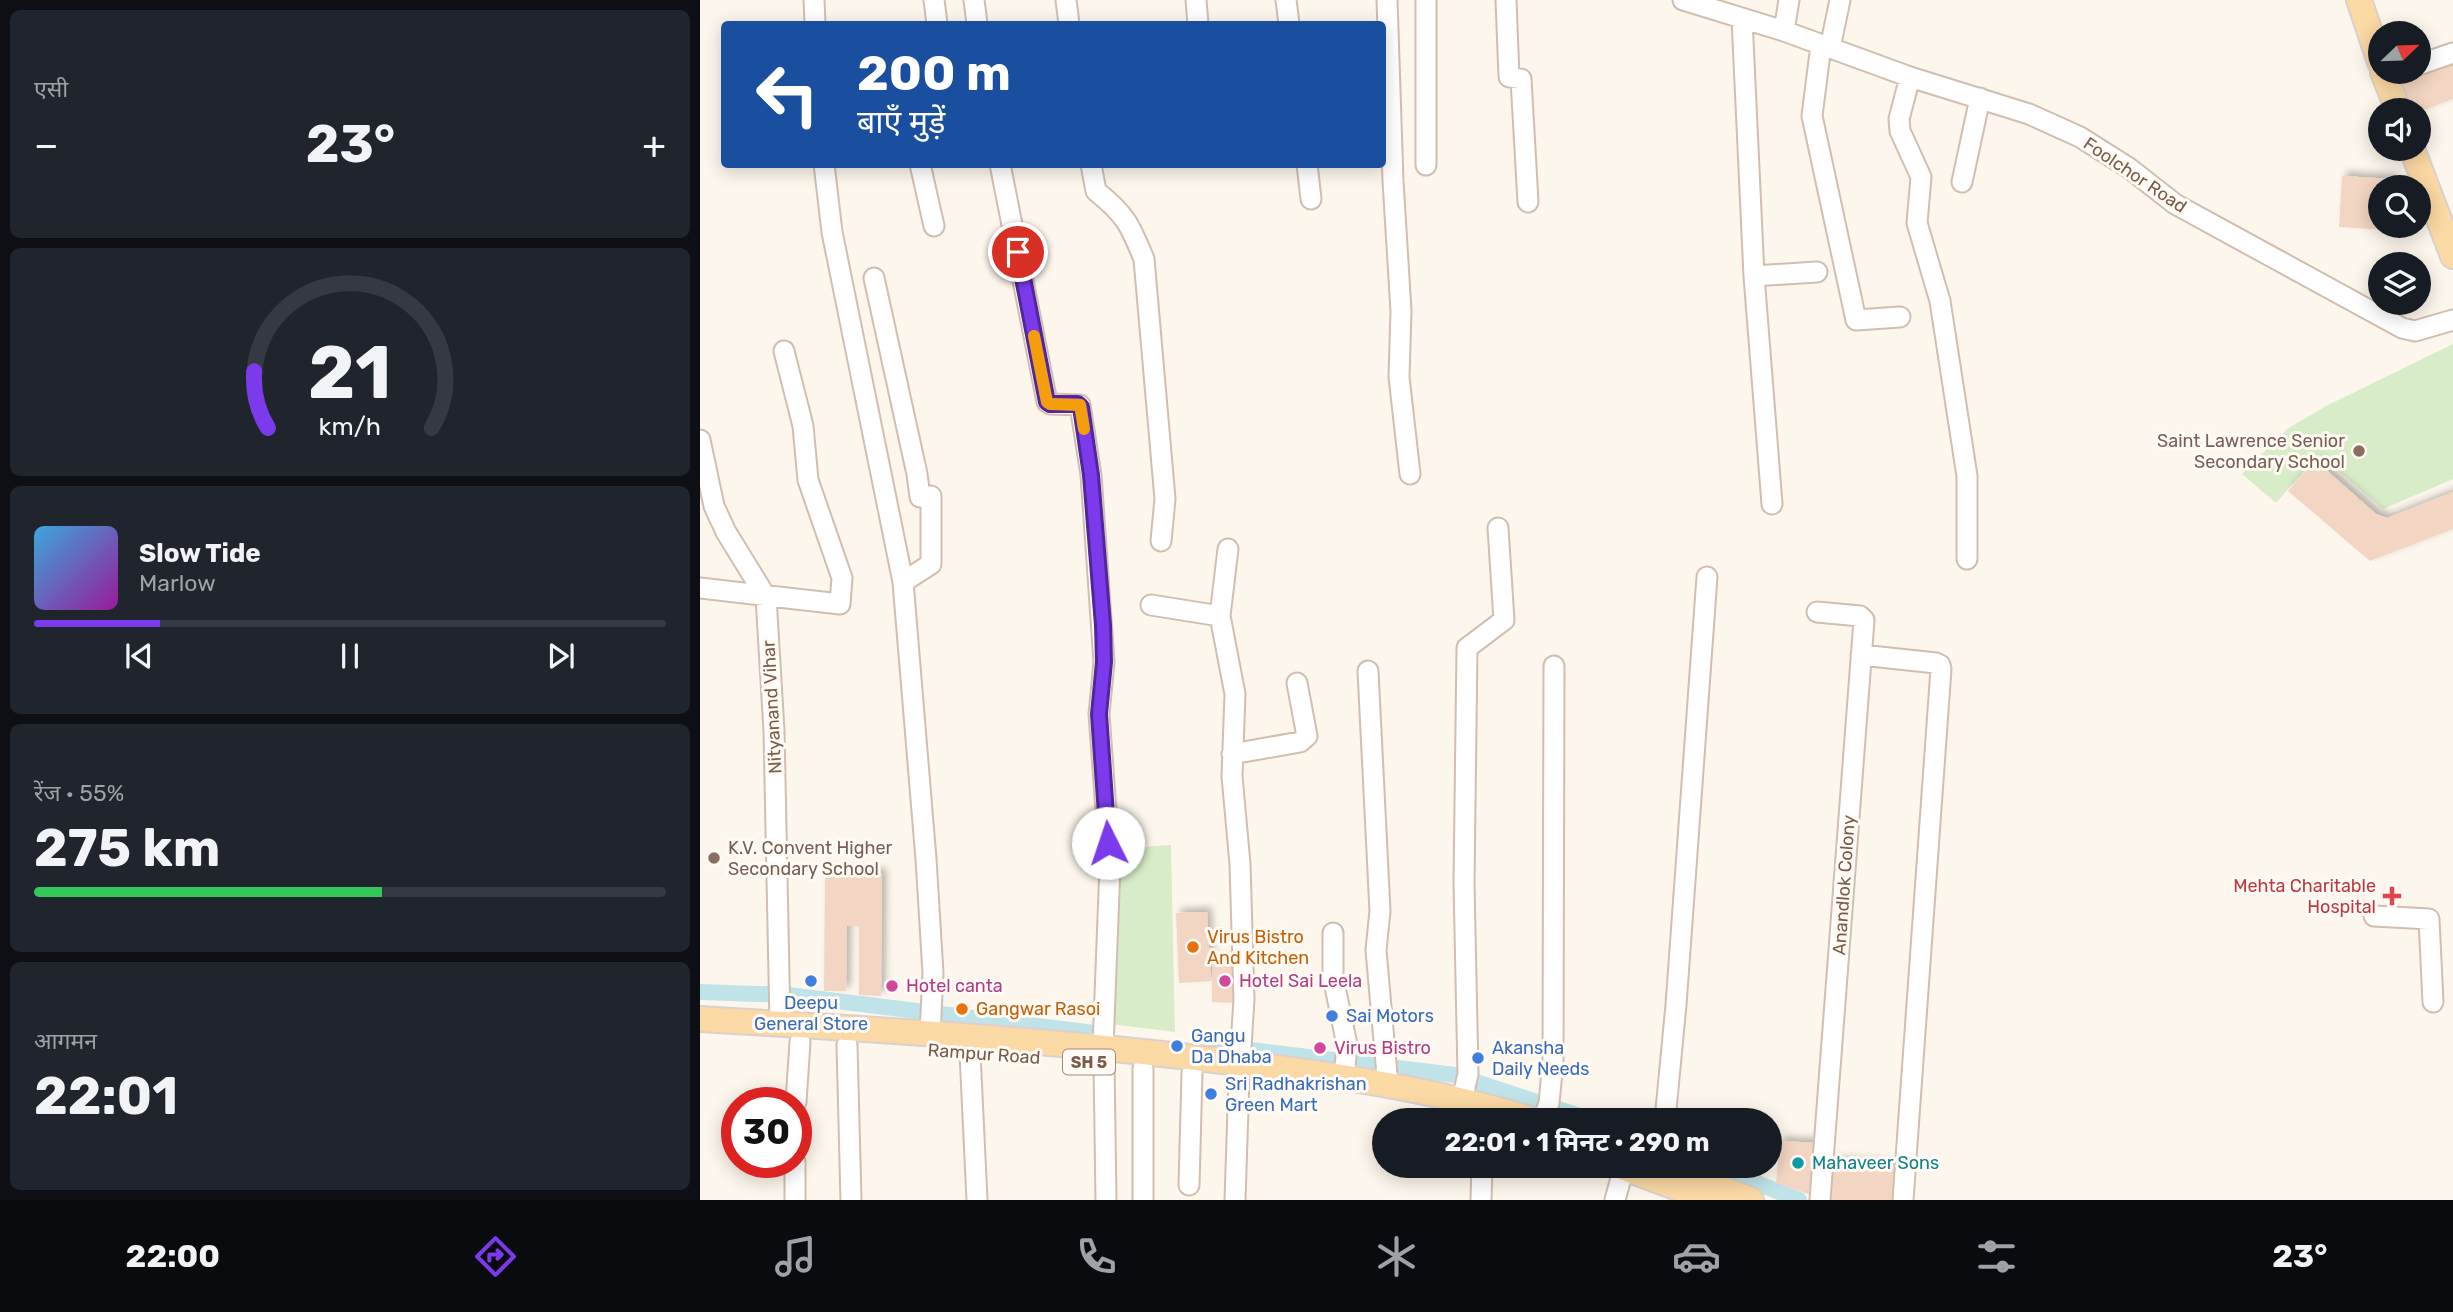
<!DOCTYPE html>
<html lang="hi">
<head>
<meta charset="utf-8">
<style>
  :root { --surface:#171b24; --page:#20242c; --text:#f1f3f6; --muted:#9ea1a6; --line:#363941; --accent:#7c3aed }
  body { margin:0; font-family:Rubik,"Noto Sans Devanagari",sans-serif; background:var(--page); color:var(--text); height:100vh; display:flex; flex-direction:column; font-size:26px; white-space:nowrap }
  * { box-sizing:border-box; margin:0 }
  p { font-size:23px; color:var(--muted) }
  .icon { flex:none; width:38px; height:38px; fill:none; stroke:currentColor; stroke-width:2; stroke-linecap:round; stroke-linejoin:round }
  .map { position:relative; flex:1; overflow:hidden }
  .details { display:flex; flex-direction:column; gap:10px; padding:10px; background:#0d0f14; width:700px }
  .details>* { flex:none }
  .banner { position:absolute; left:21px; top:21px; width:665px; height:147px; border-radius:7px; box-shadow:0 4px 18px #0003; background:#1a4fa0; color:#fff; overflow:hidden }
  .needle { width:46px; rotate:67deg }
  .buttons { position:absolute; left:1668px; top:21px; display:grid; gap:14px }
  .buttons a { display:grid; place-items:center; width:63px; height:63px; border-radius:50%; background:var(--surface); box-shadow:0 4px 18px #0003; font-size:35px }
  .speed { position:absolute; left:21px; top:1087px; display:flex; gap:14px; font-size:35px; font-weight:700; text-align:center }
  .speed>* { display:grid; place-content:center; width:91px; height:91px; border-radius:50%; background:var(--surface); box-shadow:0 4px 18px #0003; line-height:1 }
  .speed .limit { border:10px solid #d22; background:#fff; color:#111 }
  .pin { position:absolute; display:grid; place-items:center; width:60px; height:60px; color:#fff; margin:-30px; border:4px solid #fff; border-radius:50%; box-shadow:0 2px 7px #0007 }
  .me { position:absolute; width:77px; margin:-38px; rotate:356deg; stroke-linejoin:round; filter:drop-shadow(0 0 5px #0008) }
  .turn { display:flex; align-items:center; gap:24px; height:147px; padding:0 21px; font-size:32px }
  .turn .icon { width:91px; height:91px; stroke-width:2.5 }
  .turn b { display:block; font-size:49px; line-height:60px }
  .big { font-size:52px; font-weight:700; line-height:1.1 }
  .details .widget { flex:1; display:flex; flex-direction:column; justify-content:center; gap:10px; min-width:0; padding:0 24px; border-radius:10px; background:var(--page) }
  .details .dial { align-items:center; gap:0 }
  .dial svg { height:182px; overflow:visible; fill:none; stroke:var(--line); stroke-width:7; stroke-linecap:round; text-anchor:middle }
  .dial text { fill:var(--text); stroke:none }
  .song { display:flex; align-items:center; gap:21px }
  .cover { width:84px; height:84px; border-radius:10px; background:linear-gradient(135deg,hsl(200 70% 55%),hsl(300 70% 35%)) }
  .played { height:7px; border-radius:4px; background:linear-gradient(90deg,var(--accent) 20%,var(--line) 20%) }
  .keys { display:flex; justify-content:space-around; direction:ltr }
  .heat { display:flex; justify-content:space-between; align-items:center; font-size:38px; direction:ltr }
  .charge { height:10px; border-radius:5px; background:linear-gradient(90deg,#34c759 55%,var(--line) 0) }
  .trip { position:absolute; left:672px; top:1108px; width:410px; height:70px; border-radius:35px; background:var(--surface); box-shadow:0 4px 18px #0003; font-weight:700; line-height:70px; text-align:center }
  .tab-bar { display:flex; height:112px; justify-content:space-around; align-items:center; background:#090b0e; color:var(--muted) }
  .tab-bar .icon { width:49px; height:49px }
  .tab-bar .current { color:var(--accent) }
  .tab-bar b { font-size:32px; color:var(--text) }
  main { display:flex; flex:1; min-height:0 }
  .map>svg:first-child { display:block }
  .green { fill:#d8ecc9 }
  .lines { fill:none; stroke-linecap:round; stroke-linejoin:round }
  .canal { stroke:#bfe3e8; stroke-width:16 }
  .building { fill:#f3d5c3; filter:url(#shadow) }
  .minor-casing { stroke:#d1beb0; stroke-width:23 }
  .major-casing { stroke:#dad1cd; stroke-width:28 }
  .minor { stroke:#fff; stroke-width:19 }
  .major { stroke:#fbd9a5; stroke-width:24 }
  .route-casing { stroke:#51269a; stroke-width:18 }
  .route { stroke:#7c3aed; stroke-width:12 }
  .slow { stroke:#f59e0b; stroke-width:12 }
  .education-dot { fill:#8d6e63; stroke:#fffaf3; stroke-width:2.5 }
  .health-dot { fill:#e0444e; stroke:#fffaf3; stroke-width:2.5 }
  .food-dot { fill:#e8710a; stroke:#fffaf3; stroke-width:2.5 }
  .shop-dot { fill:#3f7fe0; stroke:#fffaf3; stroke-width:2.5 }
  .hotel-dot { fill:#d1479c; stroke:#fffaf3; stroke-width:2.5 }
  .culture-dot { fill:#0f9aa8; stroke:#fffaf3; stroke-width:2.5 }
  .labels { text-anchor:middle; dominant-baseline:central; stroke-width:6; stroke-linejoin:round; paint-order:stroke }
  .shield { fill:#fffaf3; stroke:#a28b7f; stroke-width:2 }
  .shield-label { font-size:16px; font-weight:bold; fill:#7a5c4d }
  .street-label { font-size:18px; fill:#7a5c4d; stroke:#fffaf3 }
  .education-label { font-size:18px; fill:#785e54; stroke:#fffaf3; text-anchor:end }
  .health-label { font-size:18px; fill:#be3a42; stroke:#fffaf3; text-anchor:end }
  .food-label { font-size:18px; fill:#c56008; stroke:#fffaf3; text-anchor:start }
  .hotel-label { font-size:18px; fill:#b23c85; stroke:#fffaf3; text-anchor:start }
  .shop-label { font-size:18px; fill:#366cbe; stroke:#fffaf3; text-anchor:start }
  .culture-label { font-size:18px; fill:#0d838f; stroke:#fffaf3; text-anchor:start }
</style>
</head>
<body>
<main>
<section class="details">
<div class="widget"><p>एसी</p>
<div class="heat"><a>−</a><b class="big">23°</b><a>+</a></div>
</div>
<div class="widget dial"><svg viewBox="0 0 100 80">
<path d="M14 69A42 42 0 1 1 86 69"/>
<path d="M14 69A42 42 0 0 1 8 44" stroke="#7c3aed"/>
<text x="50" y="56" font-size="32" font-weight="700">21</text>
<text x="50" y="72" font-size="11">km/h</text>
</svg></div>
<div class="widget">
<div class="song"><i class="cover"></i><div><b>Slow Tide</b><p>Marlow</p></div></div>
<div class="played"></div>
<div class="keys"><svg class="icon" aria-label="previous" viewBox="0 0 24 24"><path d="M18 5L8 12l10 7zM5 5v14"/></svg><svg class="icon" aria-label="pause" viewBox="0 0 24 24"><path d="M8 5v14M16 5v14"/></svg><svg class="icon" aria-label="next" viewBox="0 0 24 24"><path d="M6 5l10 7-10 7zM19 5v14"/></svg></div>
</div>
<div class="widget"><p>रेंज · 55%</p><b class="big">275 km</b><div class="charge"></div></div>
<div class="widget"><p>आगमन</p><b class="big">22:01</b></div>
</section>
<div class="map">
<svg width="1753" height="1200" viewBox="0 0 1753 1200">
  <defs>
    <filter id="shadow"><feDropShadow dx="4.5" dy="-4.5" stdDeviation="3.5" flood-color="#0004"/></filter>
  </defs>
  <rect width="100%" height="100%" fill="#fdf6ec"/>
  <path class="green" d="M1753,344V479L1683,509L1619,454L1576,503L1542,474L1587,429L1626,406Z
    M471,845L475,1032L410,1024L416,849Z"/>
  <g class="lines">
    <path class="canal" d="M0,992L88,995L394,1033
      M511,1045L755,1075L892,1120
      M1015,1166L1099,1200"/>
  </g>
  <path class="building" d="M1753,59V99L1718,112L1712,110L1700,77Z
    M1642,176L1693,179L1692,187H1680V226H1690V230L1639,227Z
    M1615,460L1676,514L1687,518L1753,492V529L1670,561L1588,491Z
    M125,872L182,873L181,996L159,995V926H147L146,991H124Z
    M507,912L511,981L479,983L476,913Z
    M512,960H537L538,1003L512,1002Z
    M1080,1141L1120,1143L1117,1197L1076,1183Z
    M1133,1161L1199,1166L1196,1200H1130Z"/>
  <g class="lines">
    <defs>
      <path id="minor" d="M114,0L115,24
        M234,0L237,24
        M274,0L277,24
        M366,0L369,24
        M496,0L498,24
        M586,0L589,24
        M687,0L693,181L701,311L699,377L710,474
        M726,0V165
        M806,0L809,77L821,79L828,202
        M983,0L1084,31L1210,77L1329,114L1380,137L1429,168L1475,204L1702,328L1715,331L1753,320
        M1042,18L1054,276L1072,504
        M1084,31L1089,0
        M1121,45L1112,116L1156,320L1200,317
        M1130,48L1140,0
        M1718,65L1753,53
        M1210,77L1199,119L1200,131L1221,177L1217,223L1240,301L1267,476V559
        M124,164L132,232L203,582L226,859L233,973L230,1034
        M220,164L234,226
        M300,164L347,402L350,404L380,405L391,475L404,662L399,714L410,866L403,1047
        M391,164L396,191C426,215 430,225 444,259L465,499L461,541
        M607,164L611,199
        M1262,182L1280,98
        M1054,276L1117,272
        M174,278L217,474L220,497L231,496V564L203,582
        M0,440L14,506L26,532L66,597L74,731L80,1024
        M528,549L520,616L535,694L532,776L540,864L544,999L540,1063
        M0,588L140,604L142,578L108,480L103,426L84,351
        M451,605L520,616
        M1117,612L1160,616L1164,620L1120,1200
        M1161,655L1236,663L1240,665L1241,669L1203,1200
        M668,671L680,911L676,950L688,1086
        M532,754L600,742L607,736L597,683
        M1674,916L1729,919L1733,1002
        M633,933V977L647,1045L644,1078
        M147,1045L151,1200
        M270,1053L277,1200
        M404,1063L406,1200
        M762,1100L768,1074L764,883L767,648L804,620L798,528
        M96,1102L100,1042
        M843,1120L849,1103L853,1061L854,666
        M965,1120L976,1005L1007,577
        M489,1185L492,1073
        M95,1200V1162
        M443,1200V1068
        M535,1200L539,1078
        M781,1200L782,1166
        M915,1200L924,1167"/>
      <path id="major" d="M1659,0L1680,62
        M1683,72L1698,110
        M1712,149L1753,256
        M0,1019C169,1029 338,1039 506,1059C616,1072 727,1087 833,1120
        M919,1166L1010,1200
        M993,1177L1051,1200"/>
    </defs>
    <use href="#minor" class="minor-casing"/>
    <use href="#major" class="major-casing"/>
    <use href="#minor" class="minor"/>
    <use href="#major" class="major"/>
  </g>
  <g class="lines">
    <defs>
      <path id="route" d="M318,252L347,402L350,404H378L381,407L391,475L403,625L404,662L399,714L408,843"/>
    </defs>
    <use href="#route" class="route-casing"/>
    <use href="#route" class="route"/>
    <path class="slow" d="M334,336L347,402L350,404L380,405L384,429"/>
  </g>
  <g class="education-dot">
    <circle cx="1659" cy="451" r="7"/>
    <circle cx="14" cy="858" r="7"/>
  </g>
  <path class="health-dot" d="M1688.5 885.5h7v7h7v7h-7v7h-7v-7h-7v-7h7z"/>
  <g class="food-dot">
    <circle cx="493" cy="947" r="7"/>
    <circle cx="262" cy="1009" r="7"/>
  </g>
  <g class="shop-dot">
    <circle cx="111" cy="981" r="7"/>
    <circle cx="632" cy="1016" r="7"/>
    <circle cx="477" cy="1046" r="7"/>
    <circle cx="778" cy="1058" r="7"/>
    <circle cx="511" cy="1094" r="7"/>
  </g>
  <g class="hotel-dot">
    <circle cx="525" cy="981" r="7"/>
    <circle cx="192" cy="986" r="7"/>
    <circle cx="620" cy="1048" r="7"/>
  </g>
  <circle class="culture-dot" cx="1098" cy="1163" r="7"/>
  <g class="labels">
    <rect class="shield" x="363" y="1049.5" width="52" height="25" rx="5"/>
    <g class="shield-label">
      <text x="389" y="1062">SH 5</text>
    </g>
    <g class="street-label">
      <text transform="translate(1435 175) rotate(34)">Foolchor Road</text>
      <text transform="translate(72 707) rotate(-93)">Nityanand Vihar</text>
      <text transform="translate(1144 885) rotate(-86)">Anandlok Colony</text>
      <text transform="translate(284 1054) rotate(4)">Rampur Road</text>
    </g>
    <g class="education-label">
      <text x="1645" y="441">Saint Lawrence Senior<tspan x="1645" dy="21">Secondary School</tspan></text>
      <text x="28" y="848" text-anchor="start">K.V. Convent Higher<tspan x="28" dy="21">Secondary School</tspan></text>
    </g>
    <g class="health-label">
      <text x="1676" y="886">Mehta Charitable<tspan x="1676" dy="21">Hospital</tspan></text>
    </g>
    <g class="food-label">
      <text x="507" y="937">Virus Bistro<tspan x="507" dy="21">And Kitchen</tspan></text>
      <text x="276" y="1009">Gangwar Rasoi</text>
    </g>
    <g class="hotel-label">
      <text x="539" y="981">Hotel Sai Leela</text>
      <text x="206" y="986">Hotel canta</text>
      <text x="634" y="1048">Virus Bistro</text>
    </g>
    <g class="shop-label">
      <text x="111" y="1003" text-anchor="middle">Deepu<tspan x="111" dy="21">General Store</tspan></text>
      <text x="646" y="1016">Sai Motors</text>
      <text x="491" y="1036">Gangu<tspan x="491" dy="21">Da Dhaba</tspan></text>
      <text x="792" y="1048">Akansha<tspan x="792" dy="21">Daily Needs</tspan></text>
      <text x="525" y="1084">Sri Radhakrishan<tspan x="525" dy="21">Green Mart</tspan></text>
    </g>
    <g class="culture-label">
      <text x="1112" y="1163">Mahaveer Sons</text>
    </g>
  </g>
</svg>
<div class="buttons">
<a><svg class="needle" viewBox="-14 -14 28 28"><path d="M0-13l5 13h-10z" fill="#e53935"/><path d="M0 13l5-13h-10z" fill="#9ea1a6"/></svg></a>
<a><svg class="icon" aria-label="sound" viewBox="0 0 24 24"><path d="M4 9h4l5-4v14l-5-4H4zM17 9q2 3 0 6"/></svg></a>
<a><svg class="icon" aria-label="search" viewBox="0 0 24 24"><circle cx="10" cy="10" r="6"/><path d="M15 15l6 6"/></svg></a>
<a><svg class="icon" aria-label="layers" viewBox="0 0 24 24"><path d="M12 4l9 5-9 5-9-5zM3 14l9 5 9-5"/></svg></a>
</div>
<div class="speed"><div class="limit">30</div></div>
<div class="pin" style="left:318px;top:252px;background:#d93025"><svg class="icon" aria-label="arrive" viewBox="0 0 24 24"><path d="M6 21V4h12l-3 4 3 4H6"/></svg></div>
<svg class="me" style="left:408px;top:843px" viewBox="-20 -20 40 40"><circle r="19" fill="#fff"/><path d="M0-13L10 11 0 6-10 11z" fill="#7c3aed"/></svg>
<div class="trip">22:01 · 1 मिनट · 290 m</div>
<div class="banner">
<div class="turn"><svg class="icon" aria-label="left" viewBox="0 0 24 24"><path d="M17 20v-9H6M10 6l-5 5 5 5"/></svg><div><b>200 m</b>बाएँ मुड़ें</div></div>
</div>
</div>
</main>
<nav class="tab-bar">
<b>22:00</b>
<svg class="icon current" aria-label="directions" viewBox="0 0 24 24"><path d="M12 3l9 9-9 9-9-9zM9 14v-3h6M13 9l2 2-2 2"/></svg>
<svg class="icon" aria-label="music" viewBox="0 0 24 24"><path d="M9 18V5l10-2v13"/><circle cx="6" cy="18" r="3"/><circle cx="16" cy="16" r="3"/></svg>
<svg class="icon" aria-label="phone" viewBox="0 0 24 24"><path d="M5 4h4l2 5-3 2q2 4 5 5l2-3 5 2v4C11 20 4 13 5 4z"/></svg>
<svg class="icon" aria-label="climate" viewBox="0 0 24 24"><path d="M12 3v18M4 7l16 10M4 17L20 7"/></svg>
<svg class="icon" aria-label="car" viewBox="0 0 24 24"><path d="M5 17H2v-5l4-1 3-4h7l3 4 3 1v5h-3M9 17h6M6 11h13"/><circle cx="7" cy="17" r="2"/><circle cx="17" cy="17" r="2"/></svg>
<svg class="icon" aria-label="filters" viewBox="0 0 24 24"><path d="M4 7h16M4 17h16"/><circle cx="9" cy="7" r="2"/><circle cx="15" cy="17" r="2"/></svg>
<b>23°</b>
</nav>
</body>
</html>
